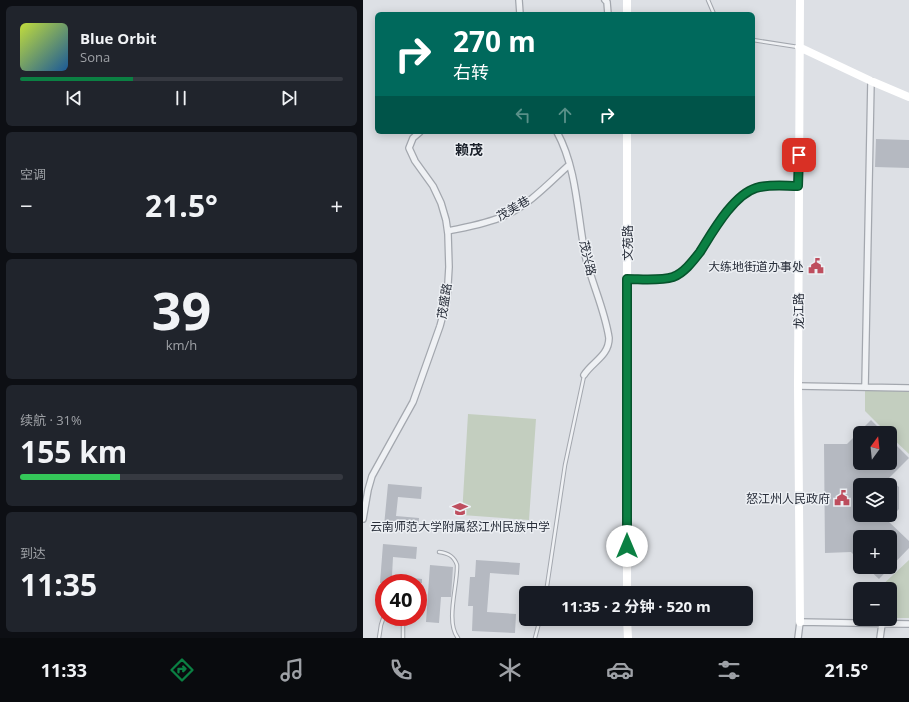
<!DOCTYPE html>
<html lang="zh">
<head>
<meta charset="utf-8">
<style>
  :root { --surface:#171b24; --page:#20242c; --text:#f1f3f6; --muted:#9ea1a6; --line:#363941; --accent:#0b8043 }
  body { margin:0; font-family:"Open Sans","Noto Sans SC",sans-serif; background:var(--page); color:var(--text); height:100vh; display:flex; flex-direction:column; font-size:15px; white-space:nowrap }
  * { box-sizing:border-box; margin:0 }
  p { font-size:13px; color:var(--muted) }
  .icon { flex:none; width:22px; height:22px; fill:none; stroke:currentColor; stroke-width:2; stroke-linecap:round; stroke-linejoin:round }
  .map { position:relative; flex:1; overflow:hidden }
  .panel { display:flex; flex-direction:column; gap:6px; padding:6px; background:#0d0f14; width:363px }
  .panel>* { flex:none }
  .top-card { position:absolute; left:12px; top:12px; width:380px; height:122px; border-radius:6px; box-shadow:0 2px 10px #0003; background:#00695c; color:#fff; overflow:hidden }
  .needle { width:26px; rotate:15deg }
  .fabs { position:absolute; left:490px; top:426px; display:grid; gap:8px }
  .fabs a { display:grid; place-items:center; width:44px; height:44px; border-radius:6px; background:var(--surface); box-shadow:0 2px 10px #0003; font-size:20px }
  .speed { position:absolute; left:12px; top:574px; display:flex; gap:8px; font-size:20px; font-weight:700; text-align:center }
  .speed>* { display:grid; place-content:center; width:52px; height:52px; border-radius:50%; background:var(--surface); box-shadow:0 2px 10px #0003; line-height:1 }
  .speed .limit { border:6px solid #d22; background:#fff; color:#111 }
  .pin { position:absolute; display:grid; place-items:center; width:34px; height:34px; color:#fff; margin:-17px; border-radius:8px; box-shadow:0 2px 6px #0006 }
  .me { position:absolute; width:44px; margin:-22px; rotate:0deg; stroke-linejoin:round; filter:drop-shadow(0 0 3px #0008) }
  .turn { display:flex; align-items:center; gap:14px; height:84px; padding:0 12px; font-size:18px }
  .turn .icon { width:52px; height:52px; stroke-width:2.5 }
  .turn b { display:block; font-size:28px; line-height:34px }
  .lanes { display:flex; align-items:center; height:38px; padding:0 12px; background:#0003; justify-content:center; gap:20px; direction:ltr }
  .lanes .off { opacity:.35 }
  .big { font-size:30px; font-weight:700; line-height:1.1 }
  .panel .widget { flex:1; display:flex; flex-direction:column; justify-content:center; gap:6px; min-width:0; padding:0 14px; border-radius:6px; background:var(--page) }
  .panel .dial { align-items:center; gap:0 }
  .dial b { font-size:52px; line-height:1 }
  .song { display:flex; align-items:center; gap:12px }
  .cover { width:48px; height:48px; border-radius:6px; background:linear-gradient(135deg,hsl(70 70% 55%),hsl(210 70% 35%)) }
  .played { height:4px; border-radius:2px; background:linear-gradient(90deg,var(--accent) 35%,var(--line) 35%) }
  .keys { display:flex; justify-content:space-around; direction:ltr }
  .heat { display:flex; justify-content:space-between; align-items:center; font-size:22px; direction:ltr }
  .charge { height:6px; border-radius:3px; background:linear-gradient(90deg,#34c759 31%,var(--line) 0) }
  .trip { position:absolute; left:156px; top:586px; width:234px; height:40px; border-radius:6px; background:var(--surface); box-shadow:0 2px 10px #0003; font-weight:700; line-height:40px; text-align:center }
  .tab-bar { display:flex; height:64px; justify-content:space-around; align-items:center; background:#090b0e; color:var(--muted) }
  .tab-bar .icon { width:28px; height:28px }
  .tab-bar .current { color:var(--accent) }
  .tab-bar b { font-size:18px; color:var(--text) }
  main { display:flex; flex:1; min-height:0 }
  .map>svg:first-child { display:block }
  .green { fill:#c3cebf }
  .building { fill:#b5b9c1; fill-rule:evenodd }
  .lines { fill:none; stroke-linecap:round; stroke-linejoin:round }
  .lane-casing { stroke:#a3a7ae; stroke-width:4.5 }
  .street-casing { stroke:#a3a7ae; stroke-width:8 }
  .lane { stroke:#eff1f4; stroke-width:2.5 }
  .street { stroke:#eff1f4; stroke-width:5.5 }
  .secondary { stroke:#fff; stroke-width:8 }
  .route-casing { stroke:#07532c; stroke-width:10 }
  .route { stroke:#0b8043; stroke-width:7 }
  .labels { text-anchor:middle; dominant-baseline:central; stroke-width:3; stroke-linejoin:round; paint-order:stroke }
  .street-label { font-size:12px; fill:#282e3a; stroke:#eceff3 }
  .poi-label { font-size:12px; fill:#282e3a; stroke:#eceff3; text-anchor:end }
  .quarter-label { font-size:14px; font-weight:bold; fill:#1a202a; stroke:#eceff3 }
</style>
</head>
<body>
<main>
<section class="panel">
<div class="widget">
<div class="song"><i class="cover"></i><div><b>Blue Orbit</b><p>Sona</p></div></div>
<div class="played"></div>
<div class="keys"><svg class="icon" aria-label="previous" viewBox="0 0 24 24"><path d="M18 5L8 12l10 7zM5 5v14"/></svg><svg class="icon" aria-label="pause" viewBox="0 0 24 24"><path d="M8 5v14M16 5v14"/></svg><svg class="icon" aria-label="next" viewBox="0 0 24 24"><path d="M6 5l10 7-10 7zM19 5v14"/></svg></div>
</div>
<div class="widget"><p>空调</p>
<div class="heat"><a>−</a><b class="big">21.5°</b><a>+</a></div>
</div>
<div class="widget dial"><b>39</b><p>km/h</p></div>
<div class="widget"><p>续航 · 31%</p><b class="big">155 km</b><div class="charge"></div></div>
<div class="widget"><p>到达</p><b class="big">11:35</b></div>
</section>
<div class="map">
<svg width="546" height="638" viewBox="0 0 546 638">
  <rect width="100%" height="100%" fill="#dde0e5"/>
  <path class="green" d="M502,390H546V454L527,436V433H524L502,411Z
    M105,414L173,419L166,520L99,515Z
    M546,560V618H527V589H515Z"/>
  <path class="building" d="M513,139L546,140V168L512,167Z
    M508,420L521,433H497V463H527V439L546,458L526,478L536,487V509L525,521L546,541V548L516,579L503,567H527V537H497V561L488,552L462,553L461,444H484ZM497,485H527V515H497Z
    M25,484L59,487L58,499L35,497L33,516L56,518L55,530L21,526Z
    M20,544L54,547L53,559L30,557L29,576L59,579V583H17Z
    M113,560L157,563L156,575L127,573L124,612L153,614L152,633L109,631L110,606H105L107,577H112Z
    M67,565L90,567L88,597H78L76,623L63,622Z"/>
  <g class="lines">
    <defs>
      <path id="lane" d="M345,0L351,14
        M390,40L435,47
        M76,552C85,553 91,556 94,565C95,584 82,622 95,638
        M183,593L202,465L221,376
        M40,617V638
        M16,638L18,625L21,616
        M172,638L177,619"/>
      <path id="street" d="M156,0L157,14
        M242,0L244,2L245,14
        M194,132C215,171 214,217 223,259C230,286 242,311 246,338C246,356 229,362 221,375
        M85,231C104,227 123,224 141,216C166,205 186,183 206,165
        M264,279C278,279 298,281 310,277C321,273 330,261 337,252C350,232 369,196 393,188C406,184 421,186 435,186
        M435,386L546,388
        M502,387L508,81
        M0,519L5,490L9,476L50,402L77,326L84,300L86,267L85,234L83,220L78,203L70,186L52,161L46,148L50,138L57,132
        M435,638L437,622L546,624
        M517,638L519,624"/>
    </defs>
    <use href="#lane" class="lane-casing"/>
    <use href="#street" class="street-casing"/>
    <use href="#lane" class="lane"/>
    <use href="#street" class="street"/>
    <path class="secondary" d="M264,14V0
      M436,47L508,81L546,97
      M264,593V132
      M264,619L265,638
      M437,622L435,386L437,0"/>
  </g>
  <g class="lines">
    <defs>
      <path id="route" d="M264,546V279C278,279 297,281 310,277C321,273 330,261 337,252C349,233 370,195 393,188C406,184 421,186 435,186L436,155"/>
    </defs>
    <use href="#route" class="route-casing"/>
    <use href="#route" class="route"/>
  </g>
  <defs>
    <symbol id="civic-bare" viewBox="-9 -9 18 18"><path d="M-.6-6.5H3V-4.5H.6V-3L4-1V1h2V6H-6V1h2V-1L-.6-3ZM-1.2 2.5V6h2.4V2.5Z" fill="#be4e5e" stroke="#eceff3" stroke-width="2.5" paint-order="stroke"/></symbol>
    <symbol id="school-bare" viewBox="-9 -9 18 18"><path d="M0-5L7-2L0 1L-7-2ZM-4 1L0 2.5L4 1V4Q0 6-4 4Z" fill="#be4e5e" stroke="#eceff3" stroke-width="2.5" paint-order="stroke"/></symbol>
  </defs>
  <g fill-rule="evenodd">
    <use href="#civic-bare" x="442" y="255" width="22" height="22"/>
    <use href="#civic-bare" x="468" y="487" width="22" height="22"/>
    <use href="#school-bare" x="86" y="498" width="22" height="22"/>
  </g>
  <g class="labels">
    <g class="street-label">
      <text transform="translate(150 208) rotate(-30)">茂美巷</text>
      <text transform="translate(264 243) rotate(-90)">文苑路</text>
      <text transform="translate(225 258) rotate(77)">茂兴路</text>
      <text transform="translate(81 301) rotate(-81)">茂盛路</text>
      <text transform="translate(435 311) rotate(-90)">龙江路</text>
    </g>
    <g class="poi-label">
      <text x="441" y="266">大练地街道办事处</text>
      <text x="467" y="498">怒江州人民政府</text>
      <text x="97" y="526" text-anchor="middle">云南师范大学附属怒江州民族中学</text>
    </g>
    <g class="quarter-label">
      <text x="106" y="149">赖茂</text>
    </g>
  </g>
</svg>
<div class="fabs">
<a><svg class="needle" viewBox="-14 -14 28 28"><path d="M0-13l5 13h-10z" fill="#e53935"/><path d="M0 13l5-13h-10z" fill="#9ea1a6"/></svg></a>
<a><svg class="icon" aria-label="layers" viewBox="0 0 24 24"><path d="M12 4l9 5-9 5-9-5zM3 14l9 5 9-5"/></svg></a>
<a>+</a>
<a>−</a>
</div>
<div class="speed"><div class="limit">40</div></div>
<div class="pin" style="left:436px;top:155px;background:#d93025"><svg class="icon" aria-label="arrive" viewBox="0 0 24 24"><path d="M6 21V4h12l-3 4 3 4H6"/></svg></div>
<svg class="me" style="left:264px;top:546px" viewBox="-20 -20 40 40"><circle r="19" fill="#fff"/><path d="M0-13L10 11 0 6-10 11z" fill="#0b8043"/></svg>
<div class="trip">11:35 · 2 分钟 · 520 m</div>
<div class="top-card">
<div class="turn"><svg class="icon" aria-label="right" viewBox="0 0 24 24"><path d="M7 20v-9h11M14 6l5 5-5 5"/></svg><div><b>270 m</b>右转</div></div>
<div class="lanes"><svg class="icon off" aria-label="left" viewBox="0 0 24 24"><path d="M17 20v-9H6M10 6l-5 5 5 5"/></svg><svg class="icon off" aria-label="ahead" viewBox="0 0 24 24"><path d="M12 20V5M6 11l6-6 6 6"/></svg><svg class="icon" aria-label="right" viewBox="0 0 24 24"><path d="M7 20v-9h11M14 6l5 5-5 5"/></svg></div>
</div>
</div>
</main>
<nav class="tab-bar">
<b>11:33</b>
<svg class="icon current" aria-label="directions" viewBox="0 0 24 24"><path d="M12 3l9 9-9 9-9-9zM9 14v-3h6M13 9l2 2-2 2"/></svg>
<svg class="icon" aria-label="music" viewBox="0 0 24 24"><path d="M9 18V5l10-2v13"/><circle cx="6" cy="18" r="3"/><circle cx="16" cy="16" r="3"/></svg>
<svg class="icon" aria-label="phone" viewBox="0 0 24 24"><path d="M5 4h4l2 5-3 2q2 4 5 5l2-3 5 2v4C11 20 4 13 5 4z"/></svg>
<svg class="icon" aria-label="climate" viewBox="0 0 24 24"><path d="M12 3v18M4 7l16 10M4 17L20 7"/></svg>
<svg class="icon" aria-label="car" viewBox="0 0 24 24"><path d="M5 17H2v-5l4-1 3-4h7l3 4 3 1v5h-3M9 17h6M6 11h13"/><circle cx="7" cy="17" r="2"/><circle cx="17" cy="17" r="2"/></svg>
<svg class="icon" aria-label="filters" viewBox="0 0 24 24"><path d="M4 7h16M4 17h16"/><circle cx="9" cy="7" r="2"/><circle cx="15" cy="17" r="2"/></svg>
<b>21.5°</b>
</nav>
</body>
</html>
